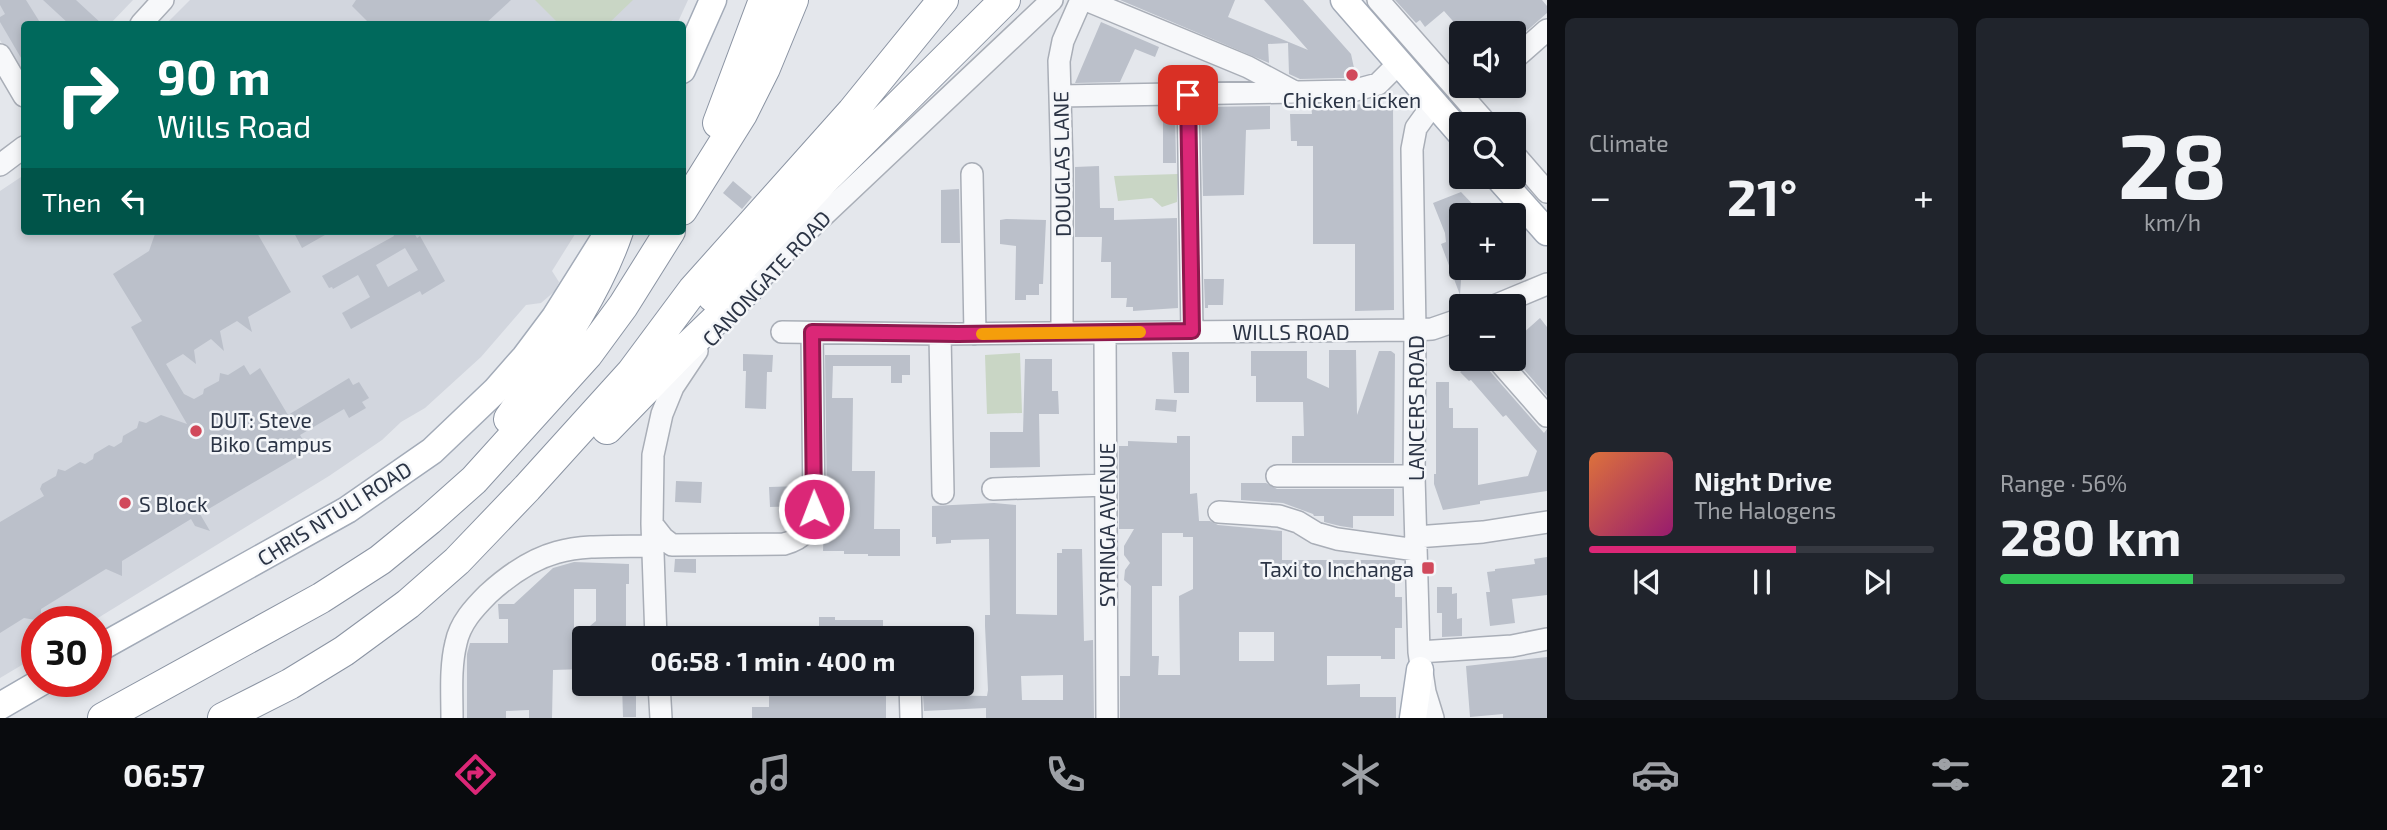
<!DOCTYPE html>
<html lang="en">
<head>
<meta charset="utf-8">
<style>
  :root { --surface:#171b24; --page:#20242c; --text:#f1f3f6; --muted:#9ea1a6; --line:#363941; --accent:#db2777 }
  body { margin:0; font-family:"Exo 2",sans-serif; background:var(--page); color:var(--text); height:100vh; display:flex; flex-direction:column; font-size:26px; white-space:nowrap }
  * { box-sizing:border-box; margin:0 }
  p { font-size:23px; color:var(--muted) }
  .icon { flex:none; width:38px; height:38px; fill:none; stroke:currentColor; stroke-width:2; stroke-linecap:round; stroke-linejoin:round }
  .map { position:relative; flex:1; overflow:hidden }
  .details { display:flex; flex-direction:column; gap:18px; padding:18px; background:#0d0f14; width:840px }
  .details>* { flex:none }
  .hud { position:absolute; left:21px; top:21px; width:665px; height:214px; border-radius:7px; box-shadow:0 4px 10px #0003; background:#00695c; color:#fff; overflow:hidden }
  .fabs { position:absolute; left:1449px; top:21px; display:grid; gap:14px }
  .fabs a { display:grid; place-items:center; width:77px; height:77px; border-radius:7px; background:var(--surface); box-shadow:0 4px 10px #0003; font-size:35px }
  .speed { position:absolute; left:21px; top:606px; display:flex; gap:14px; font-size:35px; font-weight:700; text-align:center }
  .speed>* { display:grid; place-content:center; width:91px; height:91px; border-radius:50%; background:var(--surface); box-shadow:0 4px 10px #0003; line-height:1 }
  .speed .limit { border:10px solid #d22; background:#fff; color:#111 }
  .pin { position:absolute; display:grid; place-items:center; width:60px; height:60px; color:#fff; margin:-30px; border-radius:14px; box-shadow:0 4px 10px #0006 }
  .me { position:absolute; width:77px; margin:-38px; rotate:359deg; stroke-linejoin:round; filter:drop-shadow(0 0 5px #0008) }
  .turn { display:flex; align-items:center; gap:24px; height:147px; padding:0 21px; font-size:32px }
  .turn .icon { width:91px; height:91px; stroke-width:2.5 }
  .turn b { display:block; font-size:49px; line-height:60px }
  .then { display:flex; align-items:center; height:66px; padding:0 21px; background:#0003; gap:14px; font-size:26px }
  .big { font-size:52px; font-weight:700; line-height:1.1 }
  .details .card { flex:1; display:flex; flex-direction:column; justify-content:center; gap:10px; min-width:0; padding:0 24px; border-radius:10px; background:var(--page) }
  .details .dial { align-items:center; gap:0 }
  .dial b { font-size:91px; line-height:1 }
  .song { display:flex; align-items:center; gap:21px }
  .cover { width:84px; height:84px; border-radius:10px; background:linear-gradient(135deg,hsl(20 70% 55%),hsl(320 70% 35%)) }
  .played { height:7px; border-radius:4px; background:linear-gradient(90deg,var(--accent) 60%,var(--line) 60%) }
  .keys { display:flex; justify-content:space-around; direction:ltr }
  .heat { display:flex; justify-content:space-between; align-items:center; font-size:38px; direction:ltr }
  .charge { height:10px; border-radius:5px; background:linear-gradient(90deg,#34c759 56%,var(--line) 0) }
  .details .tiles { flex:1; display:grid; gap:18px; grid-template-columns:repeat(2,1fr) }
  .trip { position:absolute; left:572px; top:626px; width:402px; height:70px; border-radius:7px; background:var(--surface); box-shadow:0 4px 10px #0003; font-weight:700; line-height:70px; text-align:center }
  .menu { display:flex; height:112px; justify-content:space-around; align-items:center; background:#090b0e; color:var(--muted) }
  .menu .icon { width:49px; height:49px }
  .menu .on { color:var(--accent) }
  .menu b { font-size:32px; color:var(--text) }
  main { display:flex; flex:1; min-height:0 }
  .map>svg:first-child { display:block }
  .built { fill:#d2d6de }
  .green { fill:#c9d6c5 }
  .building { fill:#bbc0ca; fill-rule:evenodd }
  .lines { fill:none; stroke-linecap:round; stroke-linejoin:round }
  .minor-casing { stroke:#a9aeb7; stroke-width:24 }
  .major-casing { stroke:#a3abb8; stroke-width:29 }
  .highway-casing { stroke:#8b94a3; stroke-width:32 }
  .minor { stroke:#f7f8fa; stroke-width:21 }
  .major { stroke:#fff; stroke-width:26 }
  .highway { stroke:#fff; stroke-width:30 }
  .route-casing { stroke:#8e194d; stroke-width:18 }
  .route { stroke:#db2777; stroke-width:12 }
  .slow { stroke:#f59e0b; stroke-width:12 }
  .poi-dot { fill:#d1495b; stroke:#f4f6f9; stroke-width:2.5 }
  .labels { text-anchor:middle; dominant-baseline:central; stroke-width:5; stroke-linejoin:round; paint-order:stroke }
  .poi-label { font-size:21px; fill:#2b3445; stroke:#f4f6f9; text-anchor:start }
  .street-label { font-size:21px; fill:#2b3445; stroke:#f4f6f9 }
</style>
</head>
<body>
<main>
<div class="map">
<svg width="1547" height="718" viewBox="0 0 1547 718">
  <rect width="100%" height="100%" fill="#e4e7ec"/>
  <path class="built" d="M0,0H133L110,24H24V81L0,40Z
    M190,0H688L677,24H166Z
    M24,175V231H577L552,271L559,282L555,291L541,303L526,305L481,357L425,408L401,422L382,440L329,476L93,621H37V656L0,678V191Z"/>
  <path class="green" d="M535,0H633L608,24H559Z
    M1178,174L1177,202L1162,207L1152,198L1118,201L1114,176Z
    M1020,353L1022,413L987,414L985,355Z"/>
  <path class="building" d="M0,0H26L41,24H24V63L0,22V17L5,14L0,5Z
    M43,0H76L102,24H69Z
    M356,0H511L485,24H370L352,6Z
    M1120,0H1235L1228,17L1308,50L1264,0H1303L1351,54L1354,68L1351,74L1345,78L1300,79L1289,74L1288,43L1268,44L1269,63Z
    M1395,0H1542L1547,6V13L1514,42V33H1458L1459,28L1444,11L1425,27L1420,20L1416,23Z
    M1101,22L1159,47L1155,57L1135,49L1120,82L1075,83Z
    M1393,104L1394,310L1355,311V244H1313V146H1297V141H1291L1290,114H1312L1311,105Z
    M1270,106V129L1246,130L1244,195L1203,196L1201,107Z
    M1163,107H1175L1176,163H1163Z
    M1099,166L1100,208H1114V220L1177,218L1178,308L1133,311V307H1126L1127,298H1111V262H1101L1102,237H1075V167Z
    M733,181L752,197L742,209L723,193Z
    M959,189L960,243H941V190Z
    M1461,192L1483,215H1461V268L1493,269L1461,280L1460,295L1441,244L1446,242L1445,233L1433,203Z
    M1006,219L1046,220L1043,284H1039V295H1026V300H1015L1016,246L1000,244V220Z
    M156,231H256L291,292L248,317L252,332L237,321L220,331L224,351L211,339L194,350L196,364L183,354L166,364L184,394L194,399L203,394L204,389L219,381L220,373L228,375L244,365L250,375L260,368L288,415L349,378L353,385L359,382L369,398L362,402L366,408L349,418L344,409L300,435L309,450L200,514L210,531L195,526L191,519L122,561V576L106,569L41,609V621L24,618L0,633V522L44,496L40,489L42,484L56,476L58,469L65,471L80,462L85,464L93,459L94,454L109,445L114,447L122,442L123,436L137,428L139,421L146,423L161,415L187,424L131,327L142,321L113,274L149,251Z
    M293,231H332L302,248Z
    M392,231H413L417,238L420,236L445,281L422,295L420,291L351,329L342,313L370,297L358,275L333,289L332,287L329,288L322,276L394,236ZM405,248L418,270L388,287L376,265Z
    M1204,279H1224L1223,305H1208V308H1205Z
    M1540,318L1547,327V396L1514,358V341Z
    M1329,350H1356L1357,415L1379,351H1391L1395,354L1394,463H1292V436H1304L1303,402H1256V376H1251V351H1307V378L1329,388Z
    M1172,352H1189V393H1174Z
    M743,354L773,355L772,372H767L766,409L745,408L746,371H743Z
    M825,355H910V375H902V383H891V366H833L832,398H853L852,471H875L874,529H900V556H868V554H844V551H823L824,525L827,509Z
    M1025,359H1052V391H1058L1059,414H1039L1040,467L990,468V432H1023Z
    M1470,359H1482L1487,368L1544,433L1547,429V491L1480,501V504L1443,510L1434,484V474H1436V382H1449V408H1453V428H1478V485L1528,476L1537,451L1506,415L1503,417L1471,380L1469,381L1460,372L1466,367L1464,365Z
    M1156,399L1177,400L1176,412L1155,410Z
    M1177,436H1190V494L1197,493L1199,521H1210L1218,525L1282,531V560H1395V597H1402V628H1395V659H1381V656H1327V685L1360,684V697H1396V718H1120V676H1130L1131,586L1124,580L1125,570L1130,563L1124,555V546L1134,529H1119V446H1128V441L1177,443ZM1162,533H1183V537H1193V589L1179,596L1180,675H1158L1159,656H1152V586H1162ZM1239,632H1274V661H1239Z
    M676,481L702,482L701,503L675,502Z
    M1241,483H1266L1277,489H1394V516H1353V528L1340,526L1324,522V516H1314L1313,514L1283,503L1241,500Z
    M801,486V506L770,507L769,487Z
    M994,503L1016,505V614L1057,615V553H1062V549H1082L1084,641L1093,640L1094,718H986V708L924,711L923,695L987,696L988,690L985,626V615H990L989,539L951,540V543L936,544V537H932V506ZM1063,675V700H1022L1021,676Z
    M1547,557V595L1512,599L1515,623L1490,626L1486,592H1490L1487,572L1495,571V569L1535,564L1534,559Z
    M675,559H696V573L674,572Z
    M574,562L629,564V584H626V639H584V669L553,670L552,718H529V710L506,711V718H467V654L470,643H508V619H499L498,604H514L553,568ZM574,589H596V621L574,639Z
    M1437,587H1452V594L1457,593V619L1462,618V636L1442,637V613H1437Z
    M819,617H835V620H883V639H819Z
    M1547,657V718H1503V714L1470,717L1466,666Z
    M622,684H636V717H623Z
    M819,684H893V695H886V718H752V707H769V695L819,696Z"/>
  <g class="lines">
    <defs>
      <path id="minor" d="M1086,0L1248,67L1293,91
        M1378,0L1487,124
        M141,24L163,0
        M0,55L24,96
        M1514,59L1547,30
        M1188,95L1192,331
        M1060,96L1352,91L1378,84L1399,63
        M1514,154L1547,192
        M0,165L24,147
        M972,174L975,334
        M741,300L788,249L1052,0
        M1494,306L1547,284
        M782,332L940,334L1415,330L1432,329L1461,319
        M1062,333V168L1059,61L1063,41L1081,0
        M1105,333L1107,718
        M940,334L943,493
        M1497,359L1547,416
        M1277,476H1414
        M993,489L1106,485
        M1219,512L1279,516L1298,522L1316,533L1337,539L1416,550
        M652,524L663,538L672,545L784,544C804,539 811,528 814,509L812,333
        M1416,537L1483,532L1547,522
        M656,639L652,524L653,455L662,414L673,387L697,351
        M1419,652L1512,646L1547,639
        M659,684L661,718
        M910,684L911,718
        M452,718C452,693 450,667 456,643C460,623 474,608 488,594C546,541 579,547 652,546
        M1433,718L1425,692L1419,652L1414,476L1415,330L1412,149L1416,128L1434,103"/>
      <path id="major" d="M1344,0L1461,134
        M682,70L713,0
        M1498,177L1547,232
        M96,650L347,510L432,451L495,391L525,357L555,317L604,239
        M0,706L43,681
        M1413,718L1420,670"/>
      <path id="highway" d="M718,123L764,0
        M682,210L742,114L765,68L793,0
        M713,297L829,175L1005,0
        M509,419C549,360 595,299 618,231
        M607,429L682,352L748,289
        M103,718L321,598L380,560L429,520L474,480L587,355L623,306L670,231
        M223,718L290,684L344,651L408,604L457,561L527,488L632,372L693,290L852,112L943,0"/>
    </defs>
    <use href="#minor" class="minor-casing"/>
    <use href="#major" class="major-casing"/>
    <use href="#highway" class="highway-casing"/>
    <use href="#minor" class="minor"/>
    <use href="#major" class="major"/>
    <use href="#highway" class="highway"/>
  </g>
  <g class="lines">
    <defs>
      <path id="route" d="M814,509L812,332L958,334L1192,331L1188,95"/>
    </defs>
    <use href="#route" class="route-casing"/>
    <use href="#route" class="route"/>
    <path class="slow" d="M982,334L1140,332"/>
  </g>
  <g class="poi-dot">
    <circle cx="1352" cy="75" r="7"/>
    <circle cx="196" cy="431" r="7"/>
    <circle cx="125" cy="503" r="7"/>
    <rect x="1421" y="561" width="14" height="14" rx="3.5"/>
  </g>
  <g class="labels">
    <g class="poi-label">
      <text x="1352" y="99" text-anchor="middle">Chicken Licken</text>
      <text x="210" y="419">DUT: Steve<tspan x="210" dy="24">Biko Campus</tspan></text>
      <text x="139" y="503">S Block</text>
      <text x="1414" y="568" text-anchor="end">Taxi to Inchanga</text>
    </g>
    <g class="street-label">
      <text transform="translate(1061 164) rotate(-91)">DOUGLAS LANE</text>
      <text transform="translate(766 278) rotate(-47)">CANONGATE ROAD</text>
      <text x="1291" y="331">WILLS ROAD</text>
      <text transform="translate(1415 408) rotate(-90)">LANCERS ROAD</text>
      <text transform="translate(334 513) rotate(-32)">CHRIS NTULI ROAD</text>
      <text transform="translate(1106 525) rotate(-90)">SYRINGA AVENUE</text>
    </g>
  </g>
</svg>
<div class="fabs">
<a><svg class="icon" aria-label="sound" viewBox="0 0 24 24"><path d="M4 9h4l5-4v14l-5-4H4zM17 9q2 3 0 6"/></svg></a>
<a><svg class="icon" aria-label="search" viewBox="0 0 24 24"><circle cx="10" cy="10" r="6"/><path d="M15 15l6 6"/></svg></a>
<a>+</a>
<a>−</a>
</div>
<div class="speed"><div class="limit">30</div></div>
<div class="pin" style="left:1188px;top:95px;background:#d93025"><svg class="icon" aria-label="arrive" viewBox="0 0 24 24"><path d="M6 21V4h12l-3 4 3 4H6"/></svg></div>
<svg class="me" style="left:814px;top:509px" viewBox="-20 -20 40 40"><circle r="17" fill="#db2777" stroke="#fff" stroke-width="3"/><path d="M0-11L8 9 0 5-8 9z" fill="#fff"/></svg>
<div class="trip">06:58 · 1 min · 400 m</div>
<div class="hud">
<div class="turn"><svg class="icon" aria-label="right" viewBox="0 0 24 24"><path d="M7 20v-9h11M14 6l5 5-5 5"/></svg><div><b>90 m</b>Wills Road</div></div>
<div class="then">Then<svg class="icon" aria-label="left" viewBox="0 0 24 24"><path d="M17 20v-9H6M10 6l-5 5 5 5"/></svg></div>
</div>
</div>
<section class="details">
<div class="tiles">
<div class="card"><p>Climate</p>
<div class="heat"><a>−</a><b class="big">21°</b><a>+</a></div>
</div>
<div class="card dial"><b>28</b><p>km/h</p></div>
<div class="card">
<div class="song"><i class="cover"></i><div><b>Night Drive</b><p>The Halogens</p></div></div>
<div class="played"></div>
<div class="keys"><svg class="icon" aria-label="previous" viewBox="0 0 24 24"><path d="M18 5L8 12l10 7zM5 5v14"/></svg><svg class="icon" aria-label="pause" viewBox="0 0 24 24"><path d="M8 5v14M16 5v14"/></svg><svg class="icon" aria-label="next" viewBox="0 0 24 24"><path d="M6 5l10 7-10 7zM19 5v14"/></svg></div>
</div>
<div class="card"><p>Range · 56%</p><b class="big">280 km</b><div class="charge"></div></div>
</div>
</section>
</main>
<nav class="menu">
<b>06:57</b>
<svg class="icon on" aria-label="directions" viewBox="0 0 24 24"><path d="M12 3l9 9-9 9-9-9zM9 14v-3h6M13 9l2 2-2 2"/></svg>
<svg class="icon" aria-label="music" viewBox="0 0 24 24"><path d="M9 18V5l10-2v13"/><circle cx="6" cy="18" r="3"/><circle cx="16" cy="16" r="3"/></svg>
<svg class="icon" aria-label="phone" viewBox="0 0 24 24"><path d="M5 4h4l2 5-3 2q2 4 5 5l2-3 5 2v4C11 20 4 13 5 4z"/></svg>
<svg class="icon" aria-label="climate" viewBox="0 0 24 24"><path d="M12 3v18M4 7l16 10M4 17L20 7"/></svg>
<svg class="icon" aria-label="car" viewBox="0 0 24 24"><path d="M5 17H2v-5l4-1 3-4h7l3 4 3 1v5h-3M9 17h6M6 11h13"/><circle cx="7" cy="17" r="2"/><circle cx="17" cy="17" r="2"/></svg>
<svg class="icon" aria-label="filters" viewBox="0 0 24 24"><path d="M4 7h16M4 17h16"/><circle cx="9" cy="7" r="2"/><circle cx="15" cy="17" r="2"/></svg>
<b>21°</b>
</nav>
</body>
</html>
